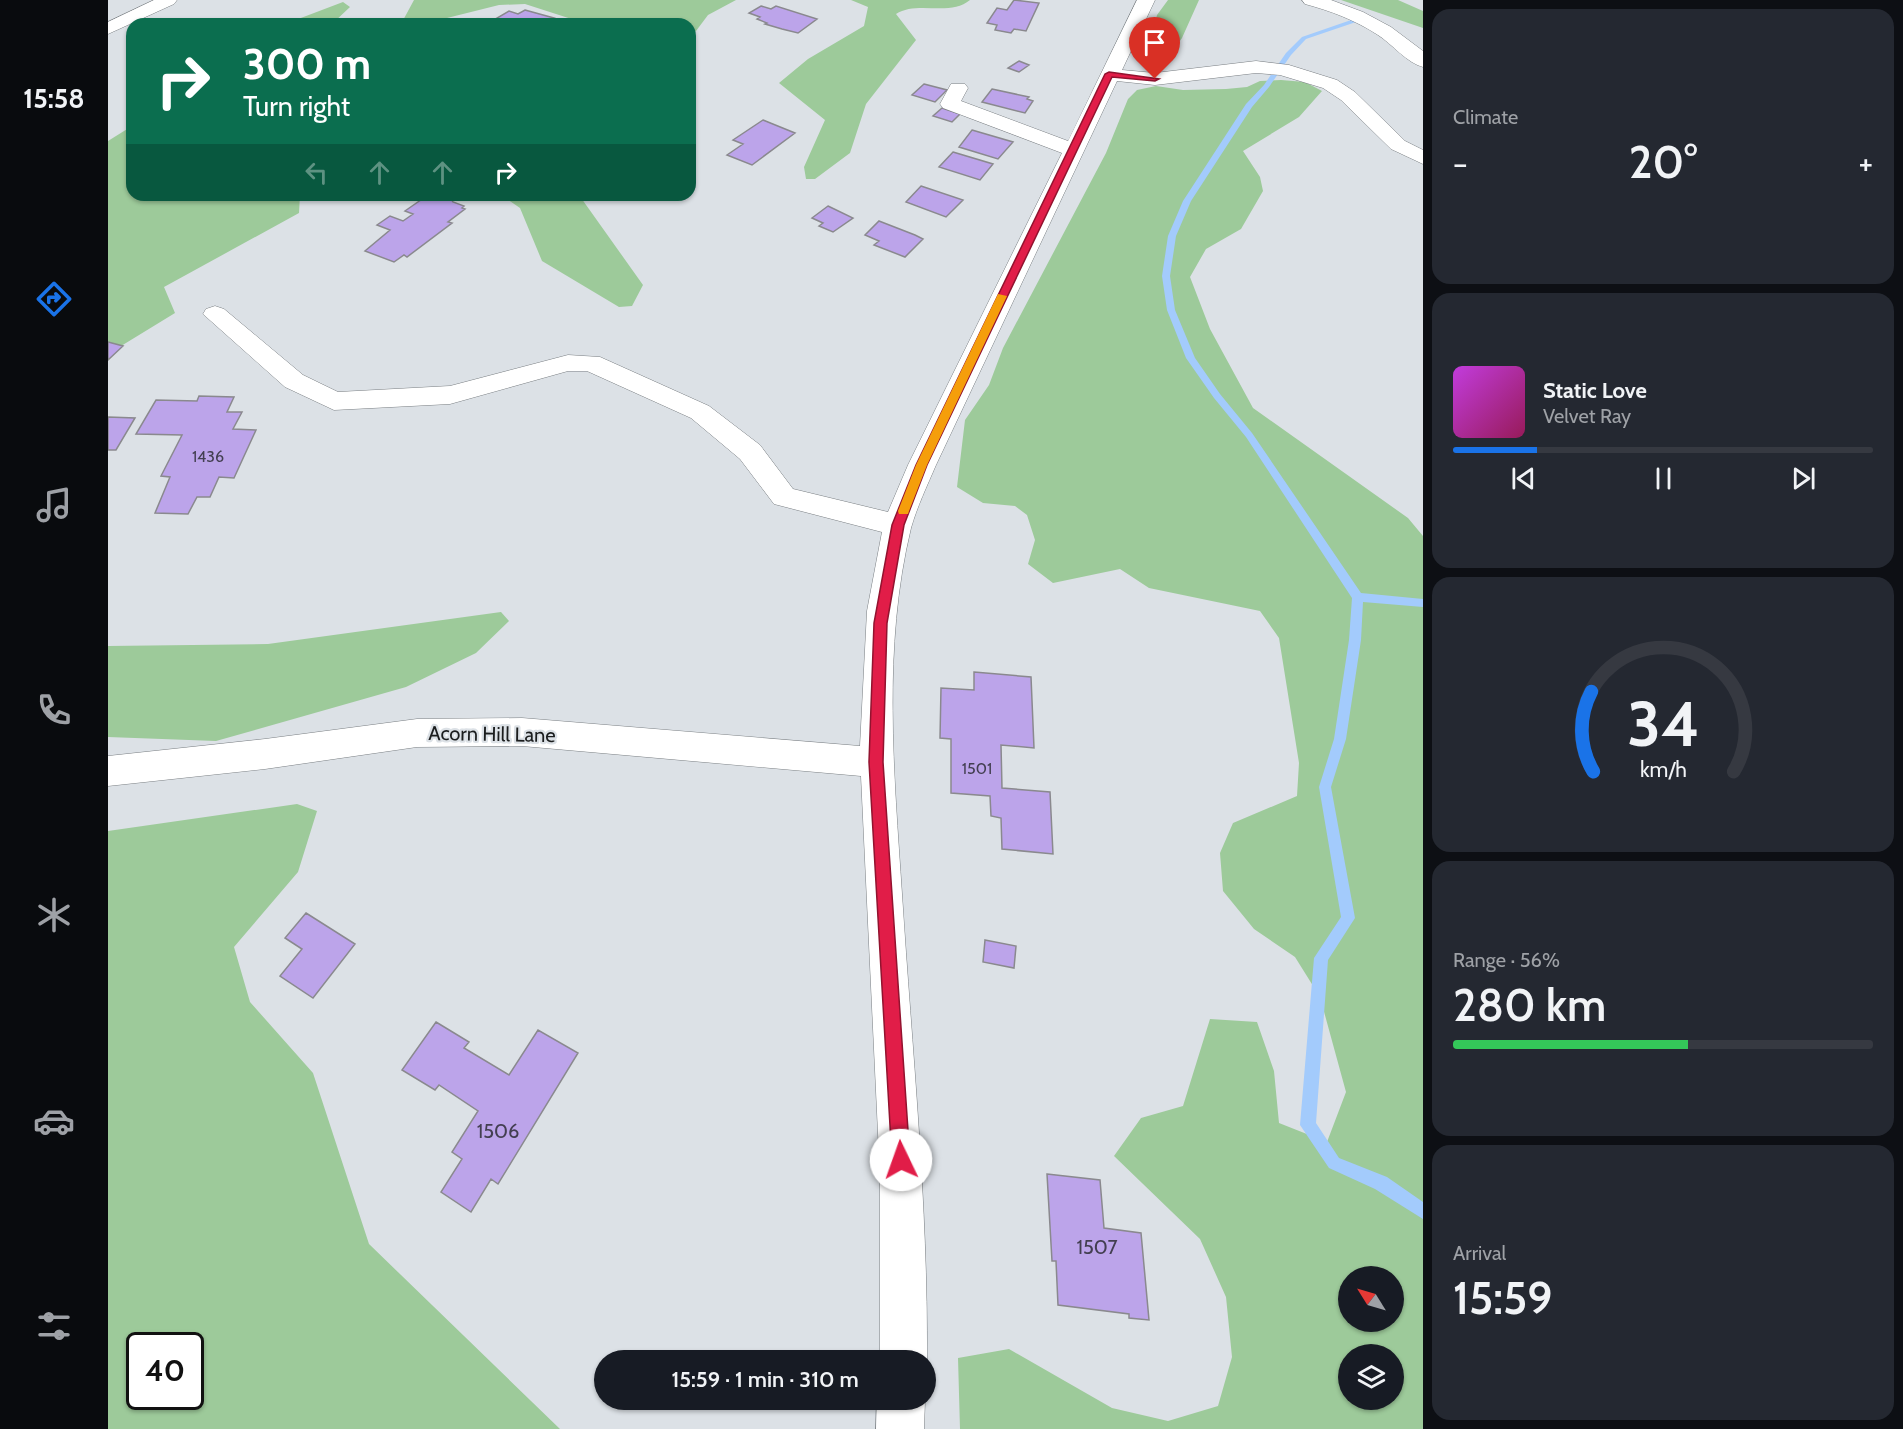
<!DOCTYPE html>
<html lang="en">
<head>
<meta charset="utf-8">
<style>
  :root { --surface:#171b24; --page:#242831; --text:#f1f3f6; --muted:#9ea1a6; --line:#363941; --accent:#1a73e8 }
  body { margin:0; font-family:Cabin,sans-serif; background:var(--page); color:var(--text); height:100vh; display:flex; flex-direction:column; font-size:22px; white-space:nowrap }
  * { box-sizing:border-box; margin:0 }
  p { font-size:20px; color:var(--muted) }
  .icon { flex:none; width:33px; height:33px; fill:none; stroke:currentColor; stroke-width:2; stroke-linecap:round; stroke-linejoin:round }
  .map { position:relative; flex:1; overflow:hidden }
  .side { display:flex; flex-direction:column; gap:9px; padding:9px; background:#0d0f14; width:480px }
  .side>* { flex:none }
  .guide { position:absolute; left:18px; top:18px; width:570px; height:183px; border-radius:18px; box-shadow:0 2px 4px #0004; background:#0b6e4f; color:#fff; overflow:hidden }
  .needle { width:39px; rotate:307deg }
  .controls { position:absolute; left:1230px; top:1266px; display:grid; gap:12px }
  .controls a { display:grid; place-items:center; width:66px; height:66px; border-radius:50%; background:var(--surface); box-shadow:0 2px 4px #0004; font-size:30px }
  .speed { position:absolute; left:18px; top:1332px; display:flex; gap:12px; font-size:30px; font-weight:700; text-align:center }
  .speed>* { display:grid; place-content:center; width:78px; height:78px; border-radius:50%; background:var(--surface); box-shadow:0 2px 4px #0004; line-height:1 }
  .speed .limit { border:3px solid #111; border-radius:9px; background:#fff; color:#111 }
  .pin { position:absolute; display:grid; place-items:center; width:51px; height:51px; color:#fff; margin:-62px -26px; border-radius:50% 50% 50% 0; rotate:-45deg; box-shadow:0 0 6px #0007 }
  .pin .icon { rotate:45deg }
  .me { position:absolute; width:66px; margin:-33px; rotate:357deg; stroke-linejoin:round; filter:drop-shadow(0 0 4px #0008) }
  .turn { display:flex; align-items:center; gap:21px; height:126px; padding:0 18px; font-size:27px }
  .turn .icon { width:78px; height:78px; stroke-width:2.5 }
  .turn b { display:block; font-size:42px; line-height:51px }
  .lanes { display:flex; align-items:center; height:57px; padding:0 18px; background:#0003; justify-content:center; gap:30px; direction:ltr }
  .lanes .off { opacity:.35 }
  .big { font-size:45px; font-weight:600; line-height:1.1 }
  .side .tile { flex:1; display:flex; flex-direction:column; justify-content:center; gap:9px; min-width:0; padding:0 21px; border-radius:18px; background:var(--page) }
  .side .dial { align-items:center; gap:0 }
  .dial svg { height:156px; overflow:visible; fill:none; stroke:var(--line); stroke-width:7; stroke-linecap:round; text-anchor:middle }
  .dial text { fill:var(--text); stroke:none }
  .song { display:flex; align-items:center; gap:18px }
  .cover { width:72px; height:72px; border-radius:9px; background:linear-gradient(135deg,hsl(290 70% 55%),hsl(330 70% 35%)) }
  .played { height:6px; border-radius:3px; background:linear-gradient(90deg,var(--accent) 20%,var(--line) 20%) }
  .keys { display:flex; justify-content:space-around; direction:ltr }
  .heat { display:flex; justify-content:space-between; align-items:center; font-size:33px; direction:ltr }
  .charge { height:9px; border-radius:4px; background:linear-gradient(90deg,#34c759 56%,var(--line) 0) }
  .trip { position:absolute; left:486px; top:1350px; width:342px; height:60px; border-radius:30px; background:var(--surface); box-shadow:0 2px 4px #0004; font-weight:600; line-height:60px; text-align:center }
  main { display:flex; flex:1; min-height:0 }
  .tab-bar { display:flex; flex-direction:column; width:108px; justify-content:space-around; align-items:center; background:#090b0e; color:var(--muted) }
  .tab-bar .icon { width:42px; height:42px }
  .tab-bar .current { color:var(--accent) }
  .tab-bar b { font-size:27px; color:var(--text) }
  .map>svg:first-child { display:block }
  .green { fill:#9dca9a; fill-rule:evenodd }
  .lines { fill:none; stroke-linecap:round; stroke-linejoin:round }
  .stream { fill:#a3cbfc; fill-rule:evenodd }
  .building { fill:#bca4ea; stroke:#8a898e; stroke-width:1.5 }
  .minor-casing { stroke:#7a7f83; stroke-width:1 }
  .minor { fill:#fff; fill-rule:evenodd }
  .route { fill:#e11d48; stroke:#92132f; stroke-width:1.5 }
  .slow { fill:#f59e0b }
  .labels { text-anchor:middle; dominant-baseline:central; stroke-width:4.5; stroke-linejoin:round; paint-order:stroke }
  .number-label { font-size:16px; fill:#433f51 }
  .street-label { font-size:20px; fill:#1b1d1e; stroke:#dce1e6 }
  .near-number-label { font-size:20px; fill:#433f51 }
</style>
</head>
<body>
<main>
<nav class="tab-bar">
<b>15:58</b>
<svg class="icon current" aria-label="directions" viewBox="0 0 24 24"><path d="M12 3l9 9-9 9-9-9zM9 14v-3h6M13 9l2 2-2 2"/></svg>
<svg class="icon" aria-label="music" viewBox="0 0 24 24"><path d="M9 18V5l10-2v13"/><circle cx="6" cy="18" r="3"/><circle cx="16" cy="16" r="3"/></svg>
<svg class="icon" aria-label="phone" viewBox="0 0 24 24"><path d="M5 4h4l2 5-3 2q2 4 5 5l2-3 5 2v4C11 20 4 13 5 4z"/></svg>
<svg class="icon" aria-label="climate" viewBox="0 0 24 24"><path d="M12 3v18M4 7l16 10M4 17L20 7"/></svg>
<svg class="icon" aria-label="car" viewBox="0 0 24 24"><path d="M5 17H2v-5l4-1 3-4h7l3 4 3 1v5h-3M9 17h6M6 11h13"/><circle cx="7" cy="17" r="2"/><circle cx="17" cy="17" r="2"/></svg>
<svg class="icon" aria-label="filters" viewBox="0 0 24 24"><path d="M4 7h16M4 17h16"/><circle cx="9" cy="7" r="2"/><circle cx="15" cy="17" r="2"/></svg>
</nav>
<div class="map">
<svg width="1315" height="1429" viewBox="0 0 1315 1429">
  <rect width="100%" height="100%" fill="#dce1e6"/>
  <path class="green" d="M306,0H628L600,15L588,31L582,33V24H479L417,4L391,5L331,20L293,24Z
    M743,0H862C842,17 809,0 788,14L808,40L758,104L742,153L707,179H698L696,167L717,120L671,83L700,59L756,26L760,7Z
    M1060,0H1091L1074,38L1061,56L1039,52L1049,15Z
    M1233,0H1290L1315,11V28Z
    M235,2L242,7L224,24H177Z
    M1173,80L1197,82L1214,91L1191,117L1135,151L1152,177L1155,191L1133,229L1098,249L1082,277L1102,329L1145,408L1300,518L1315,536V1429H852L850,1358L901,1349L1004,1408L1060,1421L1110,1406L1124,1357L1118,1297L1092,1239L1006,1156L1033,1118L1075,1106L1102,1019L1149,1022L1166,1071L1171,1123L1219,1142L1238,1092L1212,997L1187,957L1146,929L1115,891L1112,853L1125,823L1189,796L1191,763L1171,638L1152,611L1041,588L1012,569L945,583L920,564L927,540L919,515L907,506L875,503L849,487L857,420L881,385L895,348L998,153L1020,99L1029,90L1048,86L1075,90L1118,89L1139,87L1152,81ZM1240,1276H1286V1322H1240ZM1240,1354H1286V1400H1240Z
    M24,126V195H192L191,213L56,287L67,313L0,354V141Z
    M393,195H471L535,285L524,306L511,307L434,261L412,208Z
    M393,612L401,621L368,653L298,687L108,741L0,737V646L160,644Z
    M189,804L209,811L190,872L126,947L142,1002L205,1073L261,1244L452,1429H0V831ZM32,1346H82V1396H32Z"/>
  <g class="lines">
    <path class="stream" d="M1246,19L1249,21L1248,22L1198,39L1183,55L1161,87L1144,107L1083,201L1068,236L1062,276L1067,310L1087,358L1112,394L1144,433L1253,593L1315,599V607L1255,602L1253,640L1238,739L1223,787L1247,918L1220,960L1208,1123L1231,1158L1279,1177L1315,1202V1219L1267,1189L1221,1168L1192,1125L1206,958L1233,917L1211,787L1226,739L1241,640L1244,598L1138,437L1106,398L1078,358L1059,310L1054,276L1060,236L1075,201L1138,104L1156,85L1178,53L1194,37Z"/>
  </g>
  <path class="building" d="M906,0L931,3L918,31L906,29L903,33L887,30L889,25L879,23L889,8L899,10Z
    M653,6L663,9L668,6L709,19L690,33L674,29L657,24L659,23L649,19L652,17L641,13Z
    M417,10L446,18L463,24H406L389,18L401,11L410,14Z
    M911,61L921,65L911,72L900,68Z
    M816,84L839,90L827,102L804,95Z
    M884,89L921,97L919,99L925,101L917,113L874,102Z
    M834,108L852,114L844,122L825,116Z
    M655,120L687,133L644,165L619,155L635,144L625,140Z
    M864,130L905,142L890,159L851,147Z
    M845,152L885,164L872,180L831,167Z
    M813,186L855,200L838,217L798,202Z
    M320,195L341,196L345,202L356,206L354,208L357,209L340,222L344,223L299,257L296,255L286,262L257,251L282,230L269,225L282,216L295,221L305,214L297,211Z
    M720,206L745,218L725,232L711,226L715,223L704,218Z
    M771,221L807,235L815,239L797,257L766,245L771,241L757,235Z
    M0,342L15,346L0,360Z
    M91,396L126,397L119,412H134L125,429L148,430L126,478L111,477L102,497H89L80,514L47,513L62,477L53,476L74,435L28,434L48,400L89,401Z
    M0,417L27,418L8,450H0Z
    M866,672L923,677L926,748L893,745L894,788L942,792L945,854L894,849L893,818L883,816L882,796L843,793V739L832,738L833,688L866,690Z
    M198,913L247,944L205,998L172,976L194,949L177,938Z
    M877,940L908,946L906,968L875,962Z
    M328,1022L361,1042L356,1048L401,1075L430,1030L470,1053L390,1184L383,1179L363,1212L333,1192L354,1159L344,1152L370,1111L331,1085L327,1090L294,1070Z
    M939,1174L992,1180L996,1228L1033,1233L1041,1320L1021,1318V1314L950,1305L948,1261H944Z"/>
  <g class="lines">
    <defs>
      <path id="minor" d="M46,0H69L66,4L0,34V22Z
        M1029,0H1047L1014,70L1047,73L1148,61L1181,65L1229,80L1247,92L1297,141L1315,150V164L1283,149L1233,100L1215,88L1172,75L1148,73L1047,85L1009,81L828,465C819,486 809,507 803,528C774,647 786,773 794,894C804,1050 820,1204 819,1360L818,1362L772,1360V1175L753,776L414,746L309,747L157,769L0,786V756L157,739L309,719L414,718L752,746L759,611L774,532L666,504L632,459L583,418L479,371H460L342,404L226,410L177,387L95,314L98,309L107,306L116,309L195,375L230,392L342,386L460,355L492,357L601,406L652,445L685,489L780,512L800,465L954,153L835,108L832,104L843,84H857L860,88L853,101L960,141Z
        M1194,0H1223L1255,12L1283,27L1315,51V67C1299,63 1284,44 1270,35C1247,20 1223,11 1197,4Z
        M769,1400H817L816,1429H768Z"/>
    </defs>
    <use href="#minor" class="minor-casing"/>
    <use href="#minor" class="minor"/>
  </g>
  <path class="route" d="M1001,72L1051,79L1047,81L1004,77L819,465L796,525L779,623L775,762L802,1160L799,1166L793,1169L787,1166L784,1160L761,762L766,623L784,525L808,465L997,74Z"/>
  <path class="slow" d="M890,294L899,296L819,465L801,511L800,514H791L790,511L808,465Z"/>
  <g class="labels">
    <g class="number-label">
      <text x="100" y="456">1436</text>
      <text x="869" y="768">1501</text>
    </g>
    <g class="street-label">
      <text transform="translate(384 734) rotate(1)">Acorn Hill Lane</text>
    </g>
    <g class="near-number-label">
      <text x="390" y="1131">1506</text>
      <text x="989" y="1247">1507</text>
    </g>
  </g>
</svg>
<div class="controls">
<a><svg class="needle" viewBox="-14 -14 28 28"><path d="M0-13l5 13h-10z" fill="#e53935"/><path d="M0 13l5-13h-10z" fill="#9ea1a6"/></svg></a>
<a><svg class="icon" aria-label="layers" viewBox="0 0 24 24"><path d="M12 4l9 5-9 5-9-5zM3 14l9 5 9-5"/></svg></a>
</div>
<div class="speed"><div class="limit">40</div></div>
<div class="pin" style="left:1047px;top:79px;background:#d93025"><svg class="icon" aria-label="arrive" viewBox="0 0 24 24"><path d="M6 21V4h12l-3 4 3 4H6"/></svg></div>
<svg class="me" style="left:793px;top:1160px" viewBox="-20 -20 40 40"><circle r="19" fill="#fff"/><path d="M0-13L10 11 0 6-10 11z" fill="#e11d48"/></svg>
<div class="trip">15:59 · 1 min · 310 m</div>
<div class="guide">
<div class="turn"><svg class="icon" aria-label="right" viewBox="0 0 24 24"><path d="M7 20v-9h11M14 6l5 5-5 5"/></svg><div><b>300 m</b>Turn right</div></div>
<div class="lanes"><svg class="icon off" aria-label="left" viewBox="0 0 24 24"><path d="M17 20v-9H6M10 6l-5 5 5 5"/></svg><svg class="icon off" aria-label="ahead" viewBox="0 0 24 24"><path d="M12 20V5M6 11l6-6 6 6"/></svg><svg class="icon off" aria-label="ahead" viewBox="0 0 24 24"><path d="M12 20V5M6 11l6-6 6 6"/></svg><svg class="icon" aria-label="right" viewBox="0 0 24 24"><path d="M7 20v-9h11M14 6l5 5-5 5"/></svg></div>
</div>
</div>
<section class="side">
<div class="tile"><p>Climate</p>
<div class="heat"><a>−</a><b class="big">20°</b><a>+</a></div>
</div>
<div class="tile">
<div class="song"><i class="cover"></i><div><b>Static Love</b><p>Velvet Ray</p></div></div>
<div class="played"></div>
<div class="keys"><svg class="icon" aria-label="previous" viewBox="0 0 24 24"><path d="M18 5L8 12l10 7zM5 5v14"/></svg><svg class="icon" aria-label="pause" viewBox="0 0 24 24"><path d="M8 5v14M16 5v14"/></svg><svg class="icon" aria-label="next" viewBox="0 0 24 24"><path d="M6 5l10 7-10 7zM19 5v14"/></svg></div>
</div>
<div class="tile dial"><svg viewBox="0 0 100 80">
<path d="M14 69A42 42 0 1 1 86 69"/>
<path d="M14 69A42 42 0 0 1 13 28" stroke="#1a73e8"/>
<text x="50" y="56" font-size="32" font-weight="700">34</text>
<text x="50" y="72" font-size="11">km/h</text>
</svg></div>
<div class="tile"><p>Range · 56%</p><b class="big">280 km</b><div class="charge"></div></div>
<div class="tile"><p>Arrival</p><b class="big">15:59</b></div>
</section>
</main>
</body>
</html>
